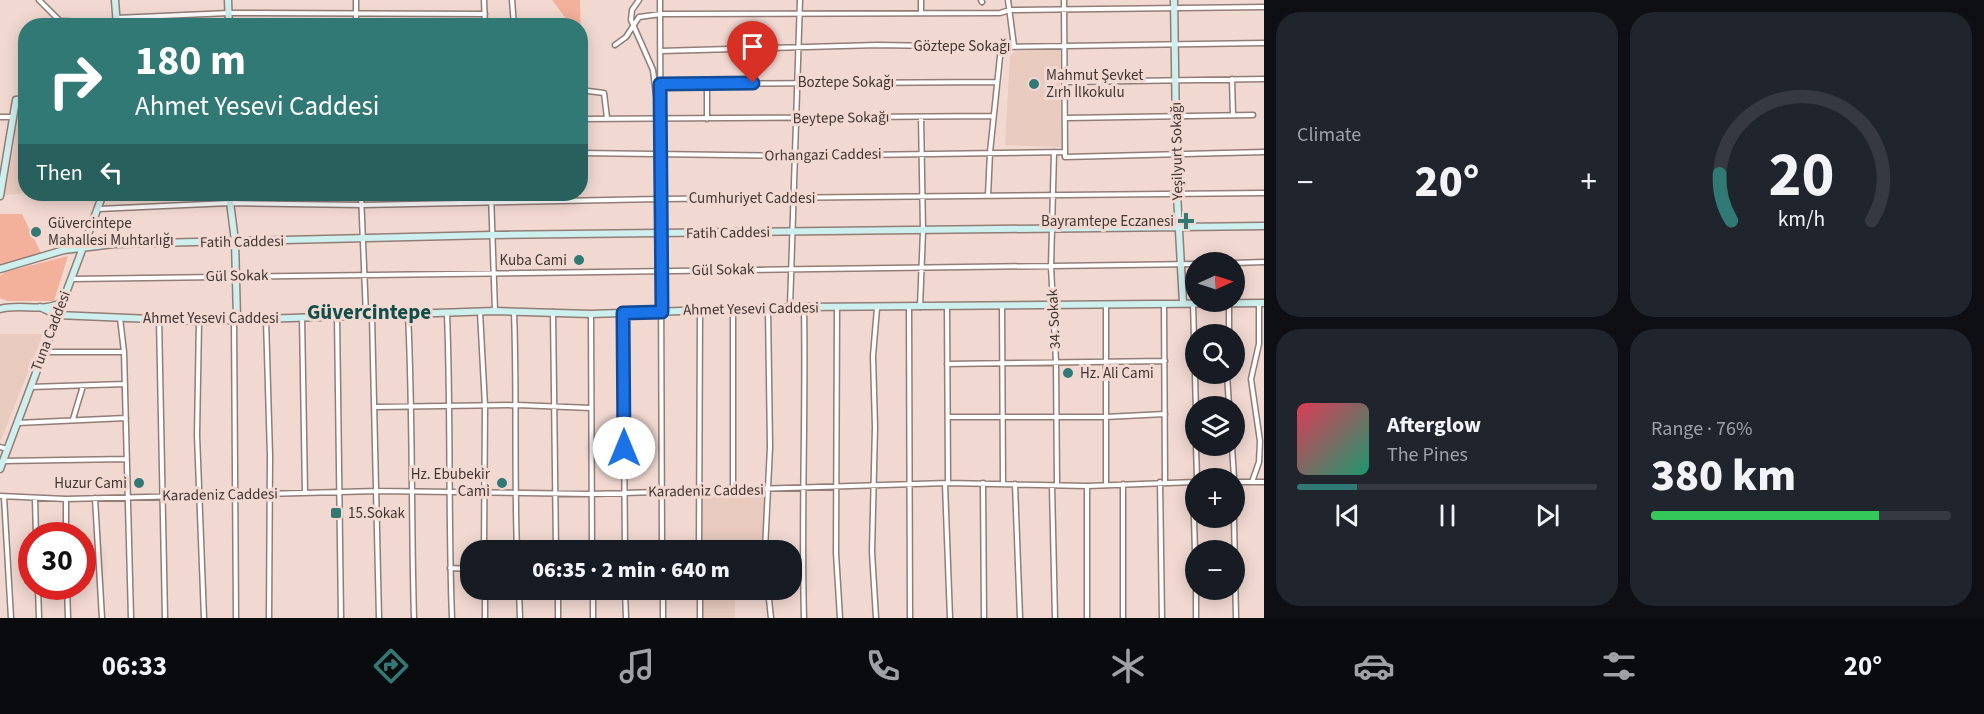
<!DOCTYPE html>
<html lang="en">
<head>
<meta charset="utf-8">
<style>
  :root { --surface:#171b24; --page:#20242c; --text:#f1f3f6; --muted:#9ea1a6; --line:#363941; --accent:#317974 }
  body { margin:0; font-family:"Source Sans 3",sans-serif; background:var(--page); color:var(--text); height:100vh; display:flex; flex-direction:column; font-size:22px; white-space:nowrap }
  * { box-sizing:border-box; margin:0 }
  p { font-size:20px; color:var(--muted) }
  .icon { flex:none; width:33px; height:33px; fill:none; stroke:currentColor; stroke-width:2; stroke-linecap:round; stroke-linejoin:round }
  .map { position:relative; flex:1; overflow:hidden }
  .sheet { display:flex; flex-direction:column; gap:12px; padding:12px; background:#0d0f14; width:720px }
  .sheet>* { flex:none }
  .guide { position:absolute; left:18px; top:18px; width:570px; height:183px; border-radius:24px; box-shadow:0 3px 15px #0003; background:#317974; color:#fff; overflow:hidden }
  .needle { width:39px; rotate:87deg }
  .fabs { position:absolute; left:1185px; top:252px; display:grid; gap:12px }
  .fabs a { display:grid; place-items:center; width:60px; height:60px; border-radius:50%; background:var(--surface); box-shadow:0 3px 15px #0003; font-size:30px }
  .speed { position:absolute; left:18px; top:522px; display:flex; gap:12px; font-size:30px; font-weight:700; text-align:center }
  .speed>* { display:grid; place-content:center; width:78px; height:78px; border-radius:50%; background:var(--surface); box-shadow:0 3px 15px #0003; line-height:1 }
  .speed .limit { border:9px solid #d22; background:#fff; color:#111 }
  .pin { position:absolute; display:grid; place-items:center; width:51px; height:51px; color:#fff; margin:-62px -26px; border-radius:50% 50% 50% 0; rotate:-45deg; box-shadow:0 0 6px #0007 }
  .pin .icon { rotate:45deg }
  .me { position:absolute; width:66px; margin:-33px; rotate:0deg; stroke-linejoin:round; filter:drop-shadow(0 0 4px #0008) }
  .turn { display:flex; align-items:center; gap:21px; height:126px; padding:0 18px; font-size:27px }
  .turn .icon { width:78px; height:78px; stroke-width:2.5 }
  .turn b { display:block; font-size:42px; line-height:51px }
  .then { display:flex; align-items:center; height:57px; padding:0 18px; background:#0003; gap:12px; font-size:22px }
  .big { font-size:45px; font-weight:800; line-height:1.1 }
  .sheet .tile { flex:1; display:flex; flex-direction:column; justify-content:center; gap:9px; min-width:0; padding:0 21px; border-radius:24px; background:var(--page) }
  .sheet .dial { align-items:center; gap:0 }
  .dial svg { height:156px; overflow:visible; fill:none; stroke:var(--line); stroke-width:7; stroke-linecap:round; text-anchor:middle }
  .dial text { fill:var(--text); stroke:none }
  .song { display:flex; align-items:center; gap:18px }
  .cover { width:72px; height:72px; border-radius:9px; background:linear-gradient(135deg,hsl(350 70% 55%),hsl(160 70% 35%)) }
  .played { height:6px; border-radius:3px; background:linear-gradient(90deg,var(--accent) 20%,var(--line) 20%) }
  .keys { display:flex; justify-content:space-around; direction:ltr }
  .heat { display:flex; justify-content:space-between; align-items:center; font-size:33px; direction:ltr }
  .charge { height:9px; border-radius:4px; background:linear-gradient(90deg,#34c759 76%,var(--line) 0) }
  .sheet .tiles { flex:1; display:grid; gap:12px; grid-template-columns:repeat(2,1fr) }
  .trip { position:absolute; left:460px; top:540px; width:342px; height:60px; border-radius:24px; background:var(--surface); box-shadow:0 3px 15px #0003; font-weight:800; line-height:60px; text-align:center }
  .tabs { display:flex; height:96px; justify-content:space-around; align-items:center; background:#090b0e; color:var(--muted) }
  .tabs .icon { width:42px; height:42px }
  .tabs .selected { color:var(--accent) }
  .tabs b { font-size:27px; color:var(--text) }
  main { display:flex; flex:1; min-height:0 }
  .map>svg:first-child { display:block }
  .built { fill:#e8cabf }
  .green { fill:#f3b09a }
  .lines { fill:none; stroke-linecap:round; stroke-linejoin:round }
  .street-casing { stroke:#927d76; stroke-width:7 }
  .secondary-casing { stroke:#927d76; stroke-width:9 }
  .street { stroke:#fff; stroke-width:4 }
  .secondary { stroke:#cdf0ee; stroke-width:6 }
  .route-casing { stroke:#114b97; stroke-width:15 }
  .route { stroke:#1a73e8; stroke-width:10 }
  .poi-dot { fill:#317974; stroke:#f1d9d1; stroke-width:2 }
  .labels { text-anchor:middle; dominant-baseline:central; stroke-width:6; stroke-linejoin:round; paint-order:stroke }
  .street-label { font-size:15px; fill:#403633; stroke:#f1d9d1 }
  .poi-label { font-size:15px; fill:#403633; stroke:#f1d9d1; text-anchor:start }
  .district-label { font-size:21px; font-weight:bold; fill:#104e4a; stroke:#f1d9d1 }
</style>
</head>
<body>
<main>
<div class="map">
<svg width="1264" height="618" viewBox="0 0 1264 618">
  <rect width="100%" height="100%" fill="#f1d9d1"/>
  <path class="built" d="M1060,49L1061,147L1005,145L1010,56L1015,51Z
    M25,101V193L4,195L14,147L17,102Z
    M0,334H43L1,440H0Z
    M764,492V550H700V493Z
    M701,590H735V618H701Z"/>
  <path class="green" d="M552,0H580L581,38L580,26L571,25Z
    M0,214H22L43,257L0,267Z
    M68,256L54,301H7L0,298V276L5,272Z"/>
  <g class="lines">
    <defs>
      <path id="street" d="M39,0L60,21L88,22L96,26
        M356,0V26
        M484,0L485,26
        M512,0L514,26
        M639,0L632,10L631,20L653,70L656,95L660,101
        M660,0L662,550
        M981,0L982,2
        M1008,0L1014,46
        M1064,0L1065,157L1264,152
        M921,12V0
        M116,18L229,13L485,14
        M615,45L626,37L639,17L661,14L1000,13L1010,10L1264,7
        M660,51L877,45L1001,47L1264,43
        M1232,79L1233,115
        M1065,82L1264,79
        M707,83V119
        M660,84L997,82
        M580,90L604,93L607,118
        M0,117H12
        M1065,118L1253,115
        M580,119L993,116
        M1054,152L1051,267L1056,362L1057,485
        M580,153L794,156L1065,152
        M361,194L366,315
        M491,194L495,311
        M988,196L990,152L1001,47
        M98,209L229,203L362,205L659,199L1264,193
        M1234,263L1264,262
        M71,279L1196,264
        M1193,303L1196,412
        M1229,303V334
        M1106,304V483
        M1164,304L1165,483
        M790,307L800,0
        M837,307L836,553L840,618
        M920,307L923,231L921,117
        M947,307L948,483
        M1002,307L1003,484
        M804,308C806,411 801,515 804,618
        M909,308L910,618
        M733,310V490
        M480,312L485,406L484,550
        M514,312C517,391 514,471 517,550
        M553,312L556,550
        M623,313L625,550
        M408,314C413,415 411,517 414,618
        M447,314C451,415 448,516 452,618
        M591,314L592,550
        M337,316L341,618
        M372,316L379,618
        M302,317L305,493
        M120,318L124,352L131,618
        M159,319L165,618
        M266,319L270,456L269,618
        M234,320L236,618
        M199,321L197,435L204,618
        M44,352H124
        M947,364L1165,361
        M1227,374L1229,406
        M30,387L125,384
        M375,407L518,405L591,408
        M948,417H1105L1165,414
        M73,419L83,386
        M17,423L126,418
        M1196,446L1197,478
        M1232,446L1234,478
        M0,447L7,449
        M2,461L127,459
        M1160,482L1162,618
        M1234,482H1264
        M1252,482L1259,462L1260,441L1251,379L1259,344V304
        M983,483L984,618
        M1193,483L1196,588
        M945,484L950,618
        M1015,484L1020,618
        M1123,484V618
        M1052,486L1055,618
        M1087,486V618
        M0,496L66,499L378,491L591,494L948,483L1087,486L1196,482
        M4,497L11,618
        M95,498L102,618
        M35,499L36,536
        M66,499V536
        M1234,518L1236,618
        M699,550L700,310
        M765,550L770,447L768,309
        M450,568L471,569
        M38,586L39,618
        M67,586L68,618
        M485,590V618
        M519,590L520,618
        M558,590V618
        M593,590V618
        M625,590L626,618
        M663,590V618
        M700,590V618
        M768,590L771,618
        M1196,590V618
        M876,618L872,552L875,427L873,356L877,308"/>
      <path id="secondary" d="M115,0L117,26
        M228,0L229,26
        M1174,0L1177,194L1183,303
        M229,194L235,241L237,319
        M0,196L16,100L26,99
        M0,269L64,250L114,244L492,235L1264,226
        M40,307L57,315L199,321L495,311L591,314L804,307L1264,303
        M0,309C20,303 44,313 62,302
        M0,469L103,194"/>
    </defs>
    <use href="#street" class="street-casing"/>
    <use href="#secondary" class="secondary-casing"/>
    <use href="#street" class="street"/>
    <use href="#secondary" class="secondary"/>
  </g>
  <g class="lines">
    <defs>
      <path id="route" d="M624,448L623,313L662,312L660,84L753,83"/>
    </defs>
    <use href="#route" class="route-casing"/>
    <use href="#route" class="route"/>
  </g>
  <g class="poi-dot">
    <circle cx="1034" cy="84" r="6"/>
    <path d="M1183 212h6v6h6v6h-6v6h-6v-6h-6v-6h6z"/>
    <circle cx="36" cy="232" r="6"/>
    <circle cx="579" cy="260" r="6"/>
    <circle cx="1068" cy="373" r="6"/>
    <circle cx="139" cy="483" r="6"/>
    <circle cx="502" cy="483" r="6"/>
    <rect x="330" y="507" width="12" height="12" rx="3"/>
  </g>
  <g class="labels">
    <g class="street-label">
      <text x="962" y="46">Göztepe Sokağı</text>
      <text x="846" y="82">Boztepe Sokağı</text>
      <text transform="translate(841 118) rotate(-1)">Beytepe Sokağı</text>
      <text transform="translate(1177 151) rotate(-91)">Yeşilyurt Sokağı</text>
      <text transform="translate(823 155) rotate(-1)">Orhangazi Caddesi</text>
      <text x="752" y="198">Cumhuriyet Caddesi</text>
      <text transform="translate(728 233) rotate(-1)">Fatih Caddesi</text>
      <text transform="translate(242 242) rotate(-1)">Fatih Caddesi</text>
      <text transform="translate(723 270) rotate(-1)">Gül Sokak</text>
      <text transform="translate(237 276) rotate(-1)">Gül Sokak</text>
      <text transform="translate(751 309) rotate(-1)">Ahmet Yesevi Caddesi</text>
      <text x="211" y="318">Ahmet Yesevi Caddesi</text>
      <text transform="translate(1054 319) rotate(-93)">34. Sokak</text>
      <text transform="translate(51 331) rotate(-69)">Tuna Caddesi</text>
      <text transform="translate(706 491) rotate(-1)">Karadeniz Caddesi</text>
      <text transform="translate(220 495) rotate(-1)">Karadeniz Caddesi</text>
    </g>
    <g class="poi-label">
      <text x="1046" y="75">Mahmut Şevket<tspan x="1046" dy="17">Zırh İlkokulu</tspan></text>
      <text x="1174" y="221" text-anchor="end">Bayramtepe Eczanesi</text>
      <text x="48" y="223">Güvercintepe<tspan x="48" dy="17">Mahallesi Muhtarlığı</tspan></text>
      <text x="567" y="260" text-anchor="end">Kuba Cami</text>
      <text x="1080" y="373">Hz. Ali Cami</text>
      <text x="490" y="474" text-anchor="end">Hz. Ebubekir<tspan x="490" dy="17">Cami</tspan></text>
      <text x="127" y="483" text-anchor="end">Huzur Cami</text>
      <text x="348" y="513">15.Sokak</text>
    </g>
    <g class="district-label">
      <text x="369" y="312">Güvercintepe</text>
    </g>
  </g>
</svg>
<div class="fabs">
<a><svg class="needle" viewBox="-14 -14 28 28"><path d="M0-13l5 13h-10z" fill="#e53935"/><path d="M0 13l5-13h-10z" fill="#9ea1a6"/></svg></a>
<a><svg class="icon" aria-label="search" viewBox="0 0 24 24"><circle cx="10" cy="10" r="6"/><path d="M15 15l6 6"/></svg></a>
<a><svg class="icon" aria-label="layers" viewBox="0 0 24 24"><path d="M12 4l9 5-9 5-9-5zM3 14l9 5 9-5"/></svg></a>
<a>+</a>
<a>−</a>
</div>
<div class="speed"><div class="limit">30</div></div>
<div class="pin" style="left:753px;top:83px;background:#d93025"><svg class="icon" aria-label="arrive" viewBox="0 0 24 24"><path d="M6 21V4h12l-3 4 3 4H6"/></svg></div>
<svg class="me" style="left:624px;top:448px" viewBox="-20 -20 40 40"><circle r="19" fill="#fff"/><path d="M0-13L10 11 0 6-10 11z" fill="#1a73e8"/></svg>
<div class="trip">06:35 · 2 min · 640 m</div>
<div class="guide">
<div class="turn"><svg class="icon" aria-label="right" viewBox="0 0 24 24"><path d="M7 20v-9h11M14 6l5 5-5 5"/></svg><div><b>180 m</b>Ahmet Yesevi Caddesi</div></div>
<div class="then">Then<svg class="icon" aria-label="left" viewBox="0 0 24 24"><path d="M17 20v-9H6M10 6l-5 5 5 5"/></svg></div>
</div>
</div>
<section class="sheet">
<div class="tiles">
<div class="tile"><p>Climate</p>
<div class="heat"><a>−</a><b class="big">20°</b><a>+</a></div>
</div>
<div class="tile dial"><svg viewBox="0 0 100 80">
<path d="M14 69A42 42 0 1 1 86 69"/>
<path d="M14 69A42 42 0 0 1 8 45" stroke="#317974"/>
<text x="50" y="56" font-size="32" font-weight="700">20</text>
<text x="50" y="72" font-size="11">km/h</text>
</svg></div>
<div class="tile">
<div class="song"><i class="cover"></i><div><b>Afterglow</b><p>The Pines</p></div></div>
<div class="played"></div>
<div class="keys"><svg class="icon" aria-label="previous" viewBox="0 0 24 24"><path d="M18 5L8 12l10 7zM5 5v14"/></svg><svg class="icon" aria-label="pause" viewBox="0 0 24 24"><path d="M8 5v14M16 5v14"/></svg><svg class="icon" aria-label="next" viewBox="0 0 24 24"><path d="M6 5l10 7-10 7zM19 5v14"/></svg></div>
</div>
<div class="tile"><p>Range · 76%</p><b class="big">380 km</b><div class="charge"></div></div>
</div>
</section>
</main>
<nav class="tabs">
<b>06:33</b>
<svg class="icon selected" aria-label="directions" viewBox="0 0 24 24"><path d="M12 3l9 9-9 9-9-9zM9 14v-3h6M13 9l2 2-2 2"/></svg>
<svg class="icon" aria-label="music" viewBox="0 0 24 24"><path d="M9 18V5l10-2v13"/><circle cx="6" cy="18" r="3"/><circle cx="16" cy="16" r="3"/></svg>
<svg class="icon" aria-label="phone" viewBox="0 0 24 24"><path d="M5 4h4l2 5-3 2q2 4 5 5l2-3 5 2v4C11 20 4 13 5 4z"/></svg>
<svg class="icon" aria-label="climate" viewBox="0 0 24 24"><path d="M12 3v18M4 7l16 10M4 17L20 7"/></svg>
<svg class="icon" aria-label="car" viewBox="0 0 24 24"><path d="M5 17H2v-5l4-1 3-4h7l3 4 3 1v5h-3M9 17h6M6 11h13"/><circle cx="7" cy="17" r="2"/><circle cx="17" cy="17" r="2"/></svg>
<svg class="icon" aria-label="filters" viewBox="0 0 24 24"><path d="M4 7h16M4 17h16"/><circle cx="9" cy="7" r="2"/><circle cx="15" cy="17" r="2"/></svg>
<b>20°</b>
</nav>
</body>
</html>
